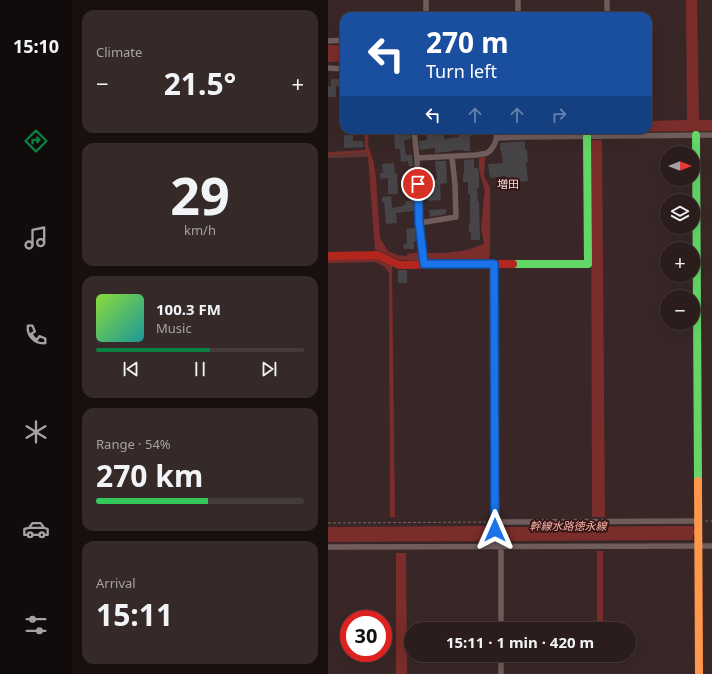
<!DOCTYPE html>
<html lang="en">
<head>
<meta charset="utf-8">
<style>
  :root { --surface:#2a1d1c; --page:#362a29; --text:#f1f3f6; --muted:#a5a2a3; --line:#463b3b; --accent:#0b8043 }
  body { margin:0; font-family:"Noto Sans","Noto Sans JP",sans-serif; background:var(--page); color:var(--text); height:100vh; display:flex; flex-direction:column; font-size:15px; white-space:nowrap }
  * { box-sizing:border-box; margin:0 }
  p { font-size:13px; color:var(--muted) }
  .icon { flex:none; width:22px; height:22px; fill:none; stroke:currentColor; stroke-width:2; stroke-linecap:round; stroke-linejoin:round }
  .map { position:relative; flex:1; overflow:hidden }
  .side { display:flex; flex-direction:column; gap:10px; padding:10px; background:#17100f; width:256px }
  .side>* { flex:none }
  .top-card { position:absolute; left:12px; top:12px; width:312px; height:122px; border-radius:12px; box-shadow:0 4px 16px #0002,0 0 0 1px var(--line); background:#1a4fa0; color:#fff; overflow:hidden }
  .needle { width:26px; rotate:90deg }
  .tools { position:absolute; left:332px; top:146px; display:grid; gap:8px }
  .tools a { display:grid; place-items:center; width:40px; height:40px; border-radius:50%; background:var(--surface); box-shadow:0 4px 16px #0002,0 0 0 1px var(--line); font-size:20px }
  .speed { position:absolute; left:12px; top:610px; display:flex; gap:8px; font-size:20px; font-weight:700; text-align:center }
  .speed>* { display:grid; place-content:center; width:52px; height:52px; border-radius:50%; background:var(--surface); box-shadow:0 4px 16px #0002,0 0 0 1px var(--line); line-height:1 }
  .speed .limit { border:6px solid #d22; background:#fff; color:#111 }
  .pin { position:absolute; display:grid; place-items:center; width:34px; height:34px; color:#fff; margin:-17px; border:2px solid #fff; border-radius:50%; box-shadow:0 1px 4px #0007 }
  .me { position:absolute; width:44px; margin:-22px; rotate:0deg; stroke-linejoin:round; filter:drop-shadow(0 0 3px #0008) }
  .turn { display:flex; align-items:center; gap:14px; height:84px; padding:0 20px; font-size:18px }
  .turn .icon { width:52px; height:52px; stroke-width:2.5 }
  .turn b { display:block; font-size:28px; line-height:34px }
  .lanes { display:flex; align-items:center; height:38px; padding:0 20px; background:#0003; justify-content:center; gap:20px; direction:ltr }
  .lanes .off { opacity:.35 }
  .big { font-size:30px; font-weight:700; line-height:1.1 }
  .side .tile { flex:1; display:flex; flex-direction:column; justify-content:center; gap:6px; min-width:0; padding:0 14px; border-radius:12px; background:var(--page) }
  .side .dial { align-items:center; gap:0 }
  .dial b { font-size:52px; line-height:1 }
  .song { display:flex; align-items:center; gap:12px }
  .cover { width:48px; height:48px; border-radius:6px; background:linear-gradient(135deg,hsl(90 70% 55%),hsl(180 70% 35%)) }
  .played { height:4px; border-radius:2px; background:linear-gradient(90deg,var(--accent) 55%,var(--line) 55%) }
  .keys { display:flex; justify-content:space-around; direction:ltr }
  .heat { display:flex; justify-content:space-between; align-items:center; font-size:22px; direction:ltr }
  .charge { height:6px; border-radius:3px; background:linear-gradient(90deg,#34c759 54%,var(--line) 0) }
  .trip { position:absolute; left:76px; top:622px; width:232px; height:40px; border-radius:20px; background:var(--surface); box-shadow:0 4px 16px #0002,0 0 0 1px var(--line); font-weight:700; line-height:40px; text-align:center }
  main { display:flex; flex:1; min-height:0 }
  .dock { display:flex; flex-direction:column; width:72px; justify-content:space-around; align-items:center; background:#110c0b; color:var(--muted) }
  .dock .icon { width:28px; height:28px }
  .dock .selected { color:var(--accent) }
  .dock b { font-size:18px; color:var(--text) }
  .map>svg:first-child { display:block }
  .green { fill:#613431 }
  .water { fill:#7a2d2a }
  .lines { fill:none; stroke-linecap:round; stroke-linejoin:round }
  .stream { stroke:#7a2d2a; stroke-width:2 }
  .building { fill:#464447 }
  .path { stroke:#746463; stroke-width:1; stroke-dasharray:3 2; stroke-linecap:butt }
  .street { stroke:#705d5b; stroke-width:5.5 }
  .fast { stroke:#63d668; stroke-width:8 }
  .slow { stroke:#ff974d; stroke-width:8 }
  .jam { stroke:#b3261e; stroke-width:8 }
  .route-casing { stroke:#114b97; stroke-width:10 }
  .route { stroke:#1a73e8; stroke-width:7 }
  .labels { text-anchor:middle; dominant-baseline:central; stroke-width:4; stroke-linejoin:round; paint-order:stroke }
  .neighbourhood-label { font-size:11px; fill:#f5dfdd; stroke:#351715 }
  .water-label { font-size:11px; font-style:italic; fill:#fbb2aa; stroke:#351715 }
</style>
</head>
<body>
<main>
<nav class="dock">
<b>15:10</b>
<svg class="icon selected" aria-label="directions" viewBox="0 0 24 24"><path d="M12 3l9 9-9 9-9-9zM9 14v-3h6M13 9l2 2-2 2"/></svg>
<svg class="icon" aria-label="music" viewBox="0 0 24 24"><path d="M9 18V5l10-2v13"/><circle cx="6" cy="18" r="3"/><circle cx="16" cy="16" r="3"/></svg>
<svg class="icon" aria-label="phone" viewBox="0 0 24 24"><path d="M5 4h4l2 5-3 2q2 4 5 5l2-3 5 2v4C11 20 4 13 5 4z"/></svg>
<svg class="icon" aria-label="climate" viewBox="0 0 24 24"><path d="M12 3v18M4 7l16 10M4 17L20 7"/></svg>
<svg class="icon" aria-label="car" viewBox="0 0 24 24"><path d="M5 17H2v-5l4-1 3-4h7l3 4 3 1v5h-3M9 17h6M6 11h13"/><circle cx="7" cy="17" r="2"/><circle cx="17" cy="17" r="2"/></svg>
<svg class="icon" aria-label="filters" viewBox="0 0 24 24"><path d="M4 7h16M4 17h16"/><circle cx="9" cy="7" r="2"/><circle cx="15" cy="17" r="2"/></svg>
</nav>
<section class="side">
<div class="tile"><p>Climate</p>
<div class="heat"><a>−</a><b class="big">21.5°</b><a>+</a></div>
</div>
<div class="tile dial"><b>29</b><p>km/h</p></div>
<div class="tile">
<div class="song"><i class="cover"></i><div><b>100.3 FM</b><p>Music</p></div></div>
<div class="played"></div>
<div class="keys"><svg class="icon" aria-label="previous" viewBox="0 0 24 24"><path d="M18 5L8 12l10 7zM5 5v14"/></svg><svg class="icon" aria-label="pause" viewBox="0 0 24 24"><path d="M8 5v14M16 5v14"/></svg><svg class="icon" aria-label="next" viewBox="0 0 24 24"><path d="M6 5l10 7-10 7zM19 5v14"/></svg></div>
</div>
<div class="tile"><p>Range · 54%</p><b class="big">270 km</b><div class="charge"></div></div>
<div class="tile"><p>Arrival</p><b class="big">15:11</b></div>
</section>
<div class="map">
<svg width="384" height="674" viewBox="0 0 384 674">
  <rect width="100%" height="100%" fill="#382726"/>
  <path class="green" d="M37,150L40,157L0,158V152Z"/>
  <path class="water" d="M358,0H369L371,120H384V131L285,132V130H320V121L359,120Z
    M0,45H16V61L0,62Z
    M38,130H41L40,145L45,160L48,177L52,238L60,251L69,255L78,256L80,254L91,252L92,258L91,261L71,260L52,251L47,250L40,157C36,148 36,140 38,130Z
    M263,140H274L277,517H264Z
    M157,156L156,176L162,187V252L161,259L100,260V253H117L139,250L156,244L153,227L156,197L157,191L151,170V158Z
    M48,258L64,266L67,517H62L61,273L57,267L47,262L0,263V259Z
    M162,526L161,541L0,542V527Z
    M365,526V530H367V535H365V540L172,541V527Z
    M269,551H275V629H269Z
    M68,553H78L79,674H68Z"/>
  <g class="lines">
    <path class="stream" d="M0,154L39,151
      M159,534H173"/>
  </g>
  <path class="building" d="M3,79H16V85L9,86L8,87V97H0V86H3Z
    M131,130H144L145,136H142V151H135V150H125V151L107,153V148L92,150L91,141L99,140L98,134L116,132V139L131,137Z
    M82,133L83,139L76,140L78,155H84L85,166L81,167L80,161L73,162L72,149H67L66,134Z
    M16,135H25V141H35L36,147L16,148Z
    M197,141V150H199L200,162H198L200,181L190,182L189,177L178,178V176L162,178L160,164L175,163L173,150H172V143Z
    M146,159V168H150V173H151V188H149L150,202H151L152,240H143V232H141V223H142V194H140V182H135V174H136V160Z
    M108,161H118L119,174H118L119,183L112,184L113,200L100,201L99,192H102L101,180L109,179L107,162Z
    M66,163L67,174L69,173L70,194H60V178L52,179V173H55L54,164Z
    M63,196L64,208L75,206V205L78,204V201L86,200V211L68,213L69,223L58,224L56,202H54V197Z
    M118,209V214L102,217L101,210Z
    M87,228L88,241H86V249H76L75,244H79L78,229Z
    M70,270H79V283H70Z"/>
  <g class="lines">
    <path class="path" d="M377,521H384
      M0,523L161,522"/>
    <path class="street" d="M98,0V16
      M190,0V16
      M279,0V16
      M0,41L16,40
      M0,68L16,69
      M86,130L89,158L149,155C152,154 157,154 159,153C167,148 169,138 169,130
      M279,136V130
      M169,138L194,137L384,135
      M89,158L91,223L96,264
      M91,223L128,217L127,185L124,157
      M166,264L167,546
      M167,522L370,521
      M173,546V629
      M0,547L384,546
      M173,655V674"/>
    <path class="fast" d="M368,135L370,481
      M185,264H260L259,137"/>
    <path class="slow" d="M370,481L371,674"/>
    <path class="jam" d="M0,256L50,255L71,265L185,264"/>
  </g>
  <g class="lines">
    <defs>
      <path id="route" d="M90,184L91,222L96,264H166L167,530"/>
    </defs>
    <use href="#route" class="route-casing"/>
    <use href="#route" class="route"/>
  </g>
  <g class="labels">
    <g class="neighbourhood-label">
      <text x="180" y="183">増田</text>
    </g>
    <g class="water-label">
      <text x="240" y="525">幹線水路徳永線</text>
    </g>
  </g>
</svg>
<div class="tools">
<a><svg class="needle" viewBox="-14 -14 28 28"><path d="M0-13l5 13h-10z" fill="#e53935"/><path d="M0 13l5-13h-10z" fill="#a5a2a3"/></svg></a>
<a><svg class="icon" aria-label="layers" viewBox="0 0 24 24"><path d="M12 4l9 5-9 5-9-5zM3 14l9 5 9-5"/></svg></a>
<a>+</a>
<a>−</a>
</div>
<div class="speed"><div class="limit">30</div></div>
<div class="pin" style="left:90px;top:184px;background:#d93025"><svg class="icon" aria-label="arrive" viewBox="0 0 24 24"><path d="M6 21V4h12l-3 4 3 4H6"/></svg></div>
<svg class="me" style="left:167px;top:530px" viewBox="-20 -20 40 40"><path d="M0-17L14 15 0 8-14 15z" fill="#1a73e8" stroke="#fff" stroke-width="4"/></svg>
<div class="trip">15:11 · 1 min · 420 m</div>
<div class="top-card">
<div class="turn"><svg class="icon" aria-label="left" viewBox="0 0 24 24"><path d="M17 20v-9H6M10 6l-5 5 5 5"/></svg><div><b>270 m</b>Turn left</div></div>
<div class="lanes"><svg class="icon" aria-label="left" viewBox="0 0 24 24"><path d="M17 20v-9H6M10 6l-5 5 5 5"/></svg><svg class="icon off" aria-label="ahead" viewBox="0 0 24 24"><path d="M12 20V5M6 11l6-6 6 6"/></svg><svg class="icon off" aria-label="ahead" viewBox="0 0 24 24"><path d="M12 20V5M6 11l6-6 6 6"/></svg><svg class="icon off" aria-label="right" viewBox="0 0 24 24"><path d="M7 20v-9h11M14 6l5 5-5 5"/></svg></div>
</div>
</div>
</main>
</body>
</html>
